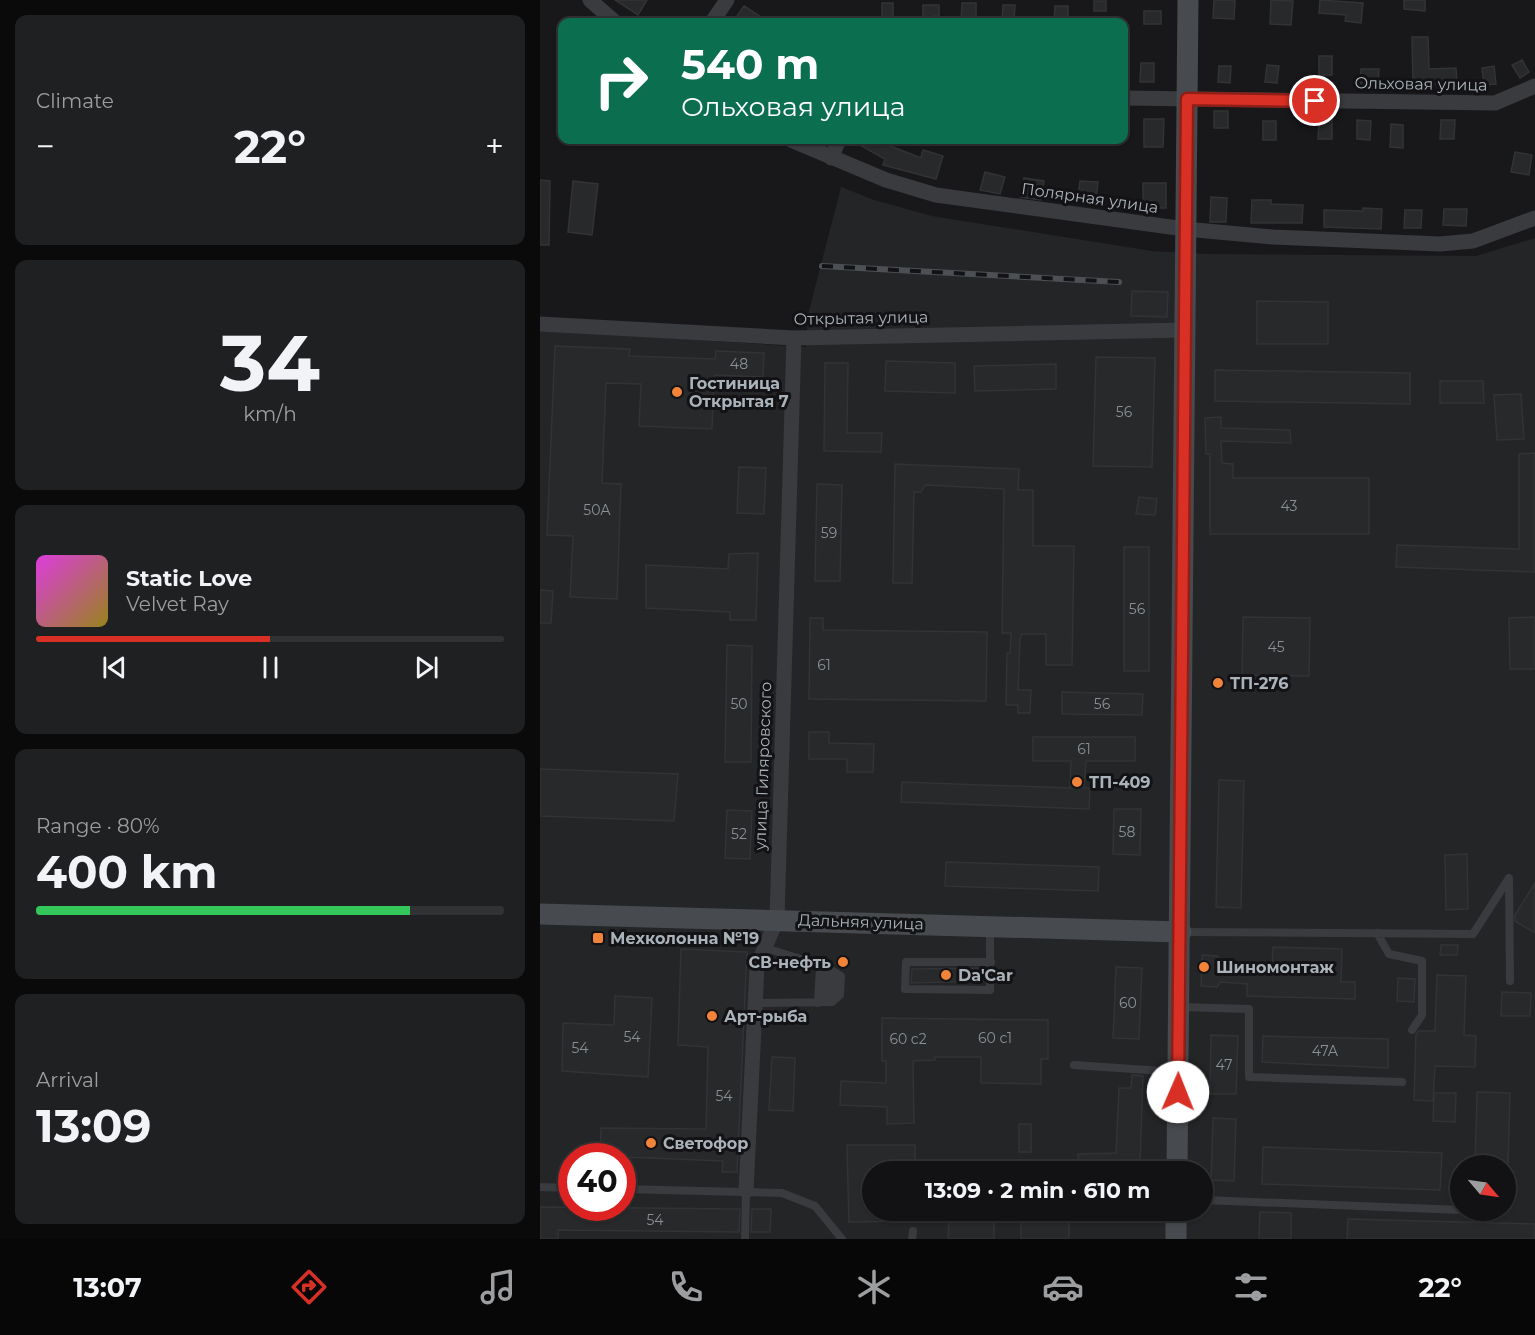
<!DOCTYPE html>
<html lang="en">
<head>
<meta charset="utf-8">
<style>
  :root { --surface:#121214; --page:#1f2022; --text:#f1f3f6; --muted:#9c9ea0; --line:#313234; --accent:#d93025 }
  body { margin:0; font-family:Montserrat,sans-serif; background:var(--page); color:var(--text); height:100vh; display:flex; flex-direction:column; font-size:22px; white-space:nowrap }
  * { box-sizing:border-box; margin:0 }
  p { font-size:20px; color:var(--muted) }
  .icon { flex:none; width:33px; height:33px; fill:none; stroke:currentColor; stroke-width:2; stroke-linecap:round; stroke-linejoin:round }
  .map { position:relative; flex:1; overflow:hidden }
  .sheet { display:flex; flex-direction:column; gap:15px; padding:15px; background:#0a0a0b; width:540px }
  .sheet>* { flex:none }
  .guide { position:absolute; left:18px; top:18px; width:570px; height:126px; border-radius:12px; box-shadow:0 2px 4px #0004,0 0 0 2px var(--line); background:#0b6e4f; color:#fff; overflow:hidden }
  .needle { width:39px; rotate:119deg }
  .buttons { position:absolute; left:910px; top:1155px; display:grid; gap:12px }
  .buttons a { display:grid; place-items:center; width:66px; height:66px; border-radius:50%; background:var(--surface); box-shadow:0 2px 4px #0004,0 0 0 2px var(--line); font-size:30px }
  .speed { position:absolute; left:18px; top:1143px; display:flex; gap:12px; font-size:30px; font-weight:700; text-align:center }
  .speed>* { display:grid; place-content:center; width:78px; height:78px; border-radius:50%; background:var(--surface); box-shadow:0 2px 4px #0004,0 0 0 2px var(--line); line-height:1 }
  .speed .limit { border:9px solid #d22; background:#fff; color:#111 }
  .pin { position:absolute; display:grid; place-items:center; width:51px; height:51px; color:#fff; margin:-26px; border:3px solid #fff; border-radius:50%; box-shadow:0 2px 6px #0007 }
  .me { position:absolute; width:66px; margin:-33px; rotate:1deg; stroke-linejoin:round; filter:drop-shadow(0 0 4px #0008) }
  .turn { display:flex; align-items:center; gap:21px; height:126px; padding:0 24px; font-size:27px }
  .turn .icon { width:78px; height:78px; stroke-width:2.5 }
  .turn b { display:block; font-size:42px; line-height:51px }
  .big { font-size:45px; font-weight:700; line-height:1.1 }
  .sheet .widget { flex:1; display:flex; flex-direction:column; justify-content:center; gap:9px; min-width:0; padding:0 21px; border-radius:12px; background:var(--page) }
  .sheet .dial { align-items:center; gap:0 }
  .dial b { font-size:78px; line-height:1 }
  .song { display:flex; align-items:center; gap:18px }
  .cover { width:72px; height:72px; border-radius:9px; background:linear-gradient(135deg,hsl(300 70% 55%),hsl(50 70% 35%)) }
  .played { height:6px; border-radius:3px; background:linear-gradient(90deg,var(--accent) 50%,var(--line) 50%) }
  .keys { display:flex; justify-content:space-around; direction:ltr }
  .heat { display:flex; justify-content:space-between; align-items:center; font-size:33px; direction:ltr }
  .charge { height:9px; border-radius:4px; background:linear-gradient(90deg,#34c759 80%,var(--line) 0) }
  .trip { position:absolute; left:322px; top:1161px; width:351px; height:60px; border-radius:30px; background:var(--surface); box-shadow:0 2px 4px #0004,0 0 0 2px var(--line); font-weight:700; line-height:60px; text-align:center }
  .tab-bar { display:flex; height:96px; justify-content:space-around; align-items:center; background:#070708; color:var(--muted) }
  .tab-bar .icon { width:42px; height:42px }
  .tab-bar .on { color:var(--accent) }
  .tab-bar b { font-size:27px; color:var(--text) }
  main { display:flex; flex:1; min-height:0 }
  .map>svg:first-child { display:block }
  .built { fill:#242527; fill-rule:evenodd }
  .building { fill:#28292b; stroke:#323336; stroke-width:1.5 }
  .lines { fill:none; stroke-linecap:round; stroke-linejoin:round }
  .lane { stroke:#393b3f; stroke-width:8 }
  .street { stroke:#393b3f; stroke-width:15 }
  .secondary { stroke:#474b4f; stroke-width:21 }
  .rail-casing { stroke:#4c5054; stroke-width:6 }
  .rail { stroke:#131315; stroke-width:4; stroke-dasharray:11; stroke-linecap:butt }
  .route-casing { stroke:#8d1f18; stroke-width:15 }
  .route { stroke:#d93025; stroke-width:10 }
  .poi-dot { fill:#f18439; stroke:#131315; stroke-width:2 }
  .labels { text-anchor:middle; dominant-baseline:central; stroke-width:6; stroke-linejoin:round; paint-order:stroke }
  .number-label { font-size:14px; fill:#8a9096 }
  .street-label { font-size:16px; fill:#aab3ba; stroke:#131315 }
  .poi-label { font-size:16px; font-weight:bold; fill:#aab3ba; stroke:#131315; text-anchor:start }
</style>
</head>
<body>
<main>
<section class="sheet">
<div class="widget"><p>Climate</p>
<div class="heat"><a>−</a><b class="big">22°</b><a>+</a></div>
</div>
<div class="widget dial"><b>34</b><p>km/h</p></div>
<div class="widget">
<div class="song"><i class="cover"></i><div><b>Static Love</b><p>Velvet Ray</p></div></div>
<div class="played"></div>
<div class="keys"><svg class="icon" aria-label="previous" viewBox="0 0 24 24"><path d="M18 5L8 12l10 7zM5 5v14"/></svg><svg class="icon" aria-label="pause" viewBox="0 0 24 24"><path d="M8 5v14M16 5v14"/></svg><svg class="icon" aria-label="next" viewBox="0 0 24 24"><path d="M6 5l10 7-10 7zM19 5v14"/></svg></div>
</div>
<div class="widget"><p>Range · 80%</p><b class="big">400 km</b><div class="charge"></div></div>
<div class="widget"><p>Arrival</p><b class="big">13:09</b></div>
</section>
<div class="map">
<svg width="995" height="1239" viewBox="0 0 995 1239">
  <rect width="100%" height="100%" fill="#18181a"/>
  <path class="built" d="M301,187L334,200L392,216L612,251L667,254L936,256L995,238V1239H0V330L266,347L268,315ZM32,1156H82V1208H32ZM921,1166H966V1210H921ZM333,1172H663V1210H333Z"/>
  <path class="building" d="M75,0H107L98,15Z
    M674,0H695L694,19L673,18Z
    M731,0L753,1L751,25L730,24Z
    M780,0L823,3L821,23L805,21L806,15L779,13Z
    M864,0H885V11L864,9Z
    M554,1H566V11H554Z
    M342,3H353V18H342Z
    M422,3H436V22H421Z
    M383,5H399V16H393V22H383Z
    M463,5H475L474,20H462Z
    M204,6L229,22H193Z
    M515,6H528V21H514Z
    M604,11H621V24H604Z
    M872,37H888L889,69L916,68L917,84L873,85Z
    M779,56H792V75H779Z
    M982,60L989,72L980,78L972,65Z
    M601,63H614V82H600Z
    M727,65L739,66L737,83L725,82Z
    M679,66H691L690,83L678,82Z
    M954,66L956,84L944,85L942,68Z
    M821,69H839L838,86L820,85Z
    M674,111H688V128H674Z
    M604,119H624L623,147H604Z
    M779,120H792V139H778Z
    M817,120L831,121L830,140L817,139Z
    M901,120H915L914,139H900Z
    M723,121H736V140H723Z
    M851,124L863,125V148L850,147Z
    M311,140H335L381,158L383,150L403,156L396,179L343,165L345,159Z
    M975,152L992,155L989,175L971,172Z
    M445,172L465,177L460,194L440,190Z
    M484,178L504,181L501,200L481,197Z
    M0,180L10,181L9,245H0Z
    M33,181L58,184L52,235L28,232Z
    M540,181L558,182L556,201L538,199Z
    M603,183H626V208H613V201H603Z
    M671,197L687,198L686,222H670Z
    M712,200H731V204L763,205L762,223H711Z
    M823,208L842,209L841,229L784,227V210L823,211Z
    M904,209H927L926,226L903,225Z
    M865,210H882L881,228H864Z
    M592,291L628,292L627,317L591,316Z
    M717,301L788,302V344H717Z
    M15,346L90,349L89,356L175,359L176,351L224,353L223,377L174,375L172,429L99,426L101,384L66,383L62,483L81,484L77,599L30,597L33,536L7,535Z
    M556,357L615,358L612,467L553,466Z
    M346,361L415,363V393L345,391Z
    M285,363H308L307,433H342L341,452L284,451Z
    M516,364V389L435,391L434,366Z
    M675,370L870,373V404L675,401Z
    M900,381H943L944,403H900Z
    M981,394L984,439L957,440L954,395Z
    M681,417V428L750,430L751,443L681,441L682,463L693,464V478H829V534H670V454H666L665,418Z
    M995,453V572L856,567L857,545L979,549V454Z
    M355,464L479,469L478,490H493V546H534L532,665H506V634H482L480,639L478,690H491L490,713H478V705H466L467,653H470L471,633H462L464,489L385,485L381,492H374L372,583H353Z
    M199,467L226,468L224,514L197,513Z
    M277,484L302,485L300,581H275Z
    M599,497L617,499L615,515L596,514Z
    M584,547H609V671H584Z
    M218,553L216,620H190V612L106,608V565L188,569L189,554Z
    M0,590L13,591L11,623H0Z
    M703,617L770,618L769,676L702,675Z
    M995,617V669H970L969,618Z
    M270,618H283V630L447,632L446,701L269,699Z
    M187,645L212,646L211,762H185Z
    M522,692L603,694L602,715L522,714Z
    M269,732H289V743L334,744L333,772H307V759H269Z
    M493,737H595V761H546L544,788H550L549,809L361,802L362,782L530,788L531,761H493Z
    M0,769L138,774L134,821L0,816Z
    M679,780L704,781L701,908L676,907Z
    M574,809H601L600,855L573,854Z
    M187,810L212,811L210,859L185,858Z
    M927,854L928,909L906,910L905,855Z
    M406,862L559,867L558,891L405,886Z
    M995,883V933L975,921V915Z
    M901,945H918L917,955H900Z
    M733,947L802,949L801,982H815V999L707,996V984L680,982L677,987L661,986L662,955L678,956V967L732,969Z
    M141,949L207,952L197,1172H182L183,1161L60,1156L61,1128L166,1129L168,1047L138,1045Z
    M576,967L602,968L599,1039L573,1038Z
    M441,968V981L371,983L372,969Z
    M897,975L926,976L924,1035L936,1036L935,1067L895,1066L893,1101L874,1100L876,1034L879,1031H895Z
    M858,978L875,979L874,1002L857,1001Z
    M962,992L991,993L990,1016H961Z
    M75,996L112,998L108,1077L22,1071L23,1023L74,1025Z
    M342,1018L508,1020V1059H501V1084L441,1083V1057H395V1060L373,1061L374,1123L347,1124V1107L300,1105L301,1081L346,1083V1061H342Z
    M671,1035L698,1036L696,1094H670Z
    M723,1036L848,1039V1068L722,1062Z
    M232,1057L255,1058L253,1111L229,1110Z
    M592,1075L603,1076L600,1164L570,1163V1172H538V1154L576,1153L579,1088H591Z
    M937,1092L970,1093L968,1166H935Z
    M894,1093H916L915,1122L893,1121Z
    M673,1118L696,1119L694,1181L671,1180Z
    M479,1124H491V1152H479Z
    M307,1145H375V1172H331L332,1210H375V1221L309,1222Z
    M723,1147L902,1153L900,1190L722,1184Z
    M0,1207L200,1209L199,1232L18,1230V1239H0Z
    M212,1209H231L230,1232H211Z
    M720,1212L751,1213V1239H719Z
    M481,1213H529V1239H481Z
    M409,1216H454V1239H408Z
    M808,1219L995,1224V1239H807Z"/>
  <g class="lines">
    <path class="lane" d="M450,928V990L365,989L366,962H451
      M643,932L933,934L969,878L970,981
      M837,933L849,954L882,961V1015L872,1030
      M286,1002L287,968
      M292,1002L294,972
      M215,1003L292,1002L300,995L301,976L284,966L225,948
      M278,1003L280,965
      M641,1007L709,1009V1077L862,1082
      M534,1065L637,1072
      M0,1187L32,1188
      M82,1189L242,1193L275,1206L302,1239
      M663,1200L921,1210
      M941,1210L948,1211
      M205,1239L206,1191
      M372,1239L373,1231"/>
    <path class="street" d="M50,0L75,22
      M172,22L187,0
      M584,98L955,103L995,86
      M251,140L346,180L396,195L645,229L733,237L900,244L933,241L995,218
      M291,158L299,140
      M0,324L254,338L644,330
      M206,1191L217,966L237,919L254,338"/>
    <path class="secondary" d="M0,914L641,932
      M637,1172L648,0
      M636,1239V1210"/>
    <defs>
      <path id="rail" d="M282,266L579,282"/>
    </defs>
    <use href="#rail" class="rail-casing"/>
    <use href="#rail" class="rail"/>
  </g>
  <g class="lines">
    <defs>
      <path id="route" d="M638,1092L647,99L775,101"/>
    </defs>
    <use href="#route" class="route-casing"/>
    <use href="#route" class="route"/>
  </g>
  <g class="poi-dot">
    <circle cx="137" cy="392" r="6"/>
    <circle cx="678" cy="683" r="6"/>
    <circle cx="537" cy="782" r="6"/>
    <rect x="52" y="932" width="12" height="12" rx="3"/>
    <circle cx="303" cy="962" r="6"/>
    <circle cx="664" cy="967" r="6"/>
    <circle cx="406" cy="975" r="6"/>
    <circle cx="172" cy="1016" r="6"/>
    <circle cx="111" cy="1143" r="6"/>
  </g>
  <g class="labels">
    <g class="number-label">
      <text x="199" y="364">48</text>
      <text x="584" y="412">56</text>
      <text x="749" y="506">43</text>
      <text x="57" y="510">50А</text>
      <text x="289" y="533">59</text>
      <text x="597" y="609">56</text>
      <text x="736" y="647">45</text>
      <text x="284" y="665">61</text>
      <text x="199" y="704">50</text>
      <text x="562" y="704">56</text>
      <text x="544" y="749">61</text>
      <text x="587" y="832">58</text>
      <text x="199" y="834">52</text>
      <text x="588" y="1003">60</text>
      <text x="92" y="1037">54</text>
      <text x="455" y="1038">60 с1</text>
      <text x="368" y="1039">60 с2</text>
      <text x="40" y="1048">54</text>
      <text x="785" y="1051">47А</text>
      <text x="684" y="1065">47</text>
      <text x="184" y="1096">54</text>
      <text x="115" y="1220">54</text>
    </g>
    <g class="street-label">
      <text transform="translate(881 84) rotate(1)">Ольховая улица</text>
      <text transform="translate(550 198) rotate(8)">Полярная улица</text>
      <text transform="translate(321 318) rotate(-1)">Открытая улица</text>
      <text transform="translate(223 766) rotate(-88)">улица Гиляровского</text>
      <text transform="translate(321 922) rotate(2)">Дальняя улица</text>
    </g>
    <g class="poi-label">
      <text x="149" y="383">Гостиница<tspan x="149" dy="18">Открытая 7</tspan></text>
      <text x="690" y="683">ТП-276</text>
      <text x="549" y="782">ТП-409</text>
      <text x="70" y="938">Мехколонна №19</text>
      <text x="291" y="962" text-anchor="end">СВ-нефть</text>
      <text x="676" y="967">Шиномонтаж</text>
      <text x="418" y="975">Da'Car</text>
      <text x="184" y="1016">Арт-рыба</text>
      <text x="123" y="1143">Светофор</text>
    </g>
  </g>
</svg>
<div class="buttons">
<a><svg class="needle" viewBox="-14 -14 28 28"><path d="M0-13l5 13h-10z" fill="#e53935"/><path d="M0 13l5-13h-10z" fill="#9c9ea0"/></svg></a>
</div>
<div class="speed"><div class="limit">40</div></div>
<div class="pin" style="left:775px;top:101px;background:#d93025"><svg class="icon" aria-label="arrive" viewBox="0 0 24 24"><path d="M6 21V4h12l-3 4 3 4H6"/></svg></div>
<svg class="me" style="left:638px;top:1092px" viewBox="-20 -20 40 40"><circle r="19" fill="#fff"/><path d="M0-13L10 11 0 6-10 11z" fill="#d93025"/></svg>
<div class="trip">13:09 · 2 min · 610 m</div>
<div class="guide">
<div class="turn"><svg class="icon" aria-label="right" viewBox="0 0 24 24"><path d="M7 20v-9h11M14 6l5 5-5 5"/></svg><div><b>540 m</b>Ольховая улица</div></div>
</div>
</div>
</main>
<nav class="tab-bar">
<b>13:07</b>
<svg class="icon on" aria-label="directions" viewBox="0 0 24 24"><path d="M12 3l9 9-9 9-9-9zM9 14v-3h6M13 9l2 2-2 2"/></svg>
<svg class="icon" aria-label="music" viewBox="0 0 24 24"><path d="M9 18V5l10-2v13"/><circle cx="6" cy="18" r="3"/><circle cx="16" cy="16" r="3"/></svg>
<svg class="icon" aria-label="phone" viewBox="0 0 24 24"><path d="M5 4h4l2 5-3 2q2 4 5 5l2-3 5 2v4C11 20 4 13 5 4z"/></svg>
<svg class="icon" aria-label="climate" viewBox="0 0 24 24"><path d="M12 3v18M4 7l16 10M4 17L20 7"/></svg>
<svg class="icon" aria-label="car" viewBox="0 0 24 24"><path d="M5 17H2v-5l4-1 3-4h7l3 4 3 1v5h-3M9 17h6M6 11h13"/><circle cx="7" cy="17" r="2"/><circle cx="17" cy="17" r="2"/></svg>
<svg class="icon" aria-label="filters" viewBox="0 0 24 24"><path d="M4 7h16M4 17h16"/><circle cx="9" cy="7" r="2"/><circle cx="15" cy="17" r="2"/></svg>
<b>22°</b>
</nav>
</body>
</html>
